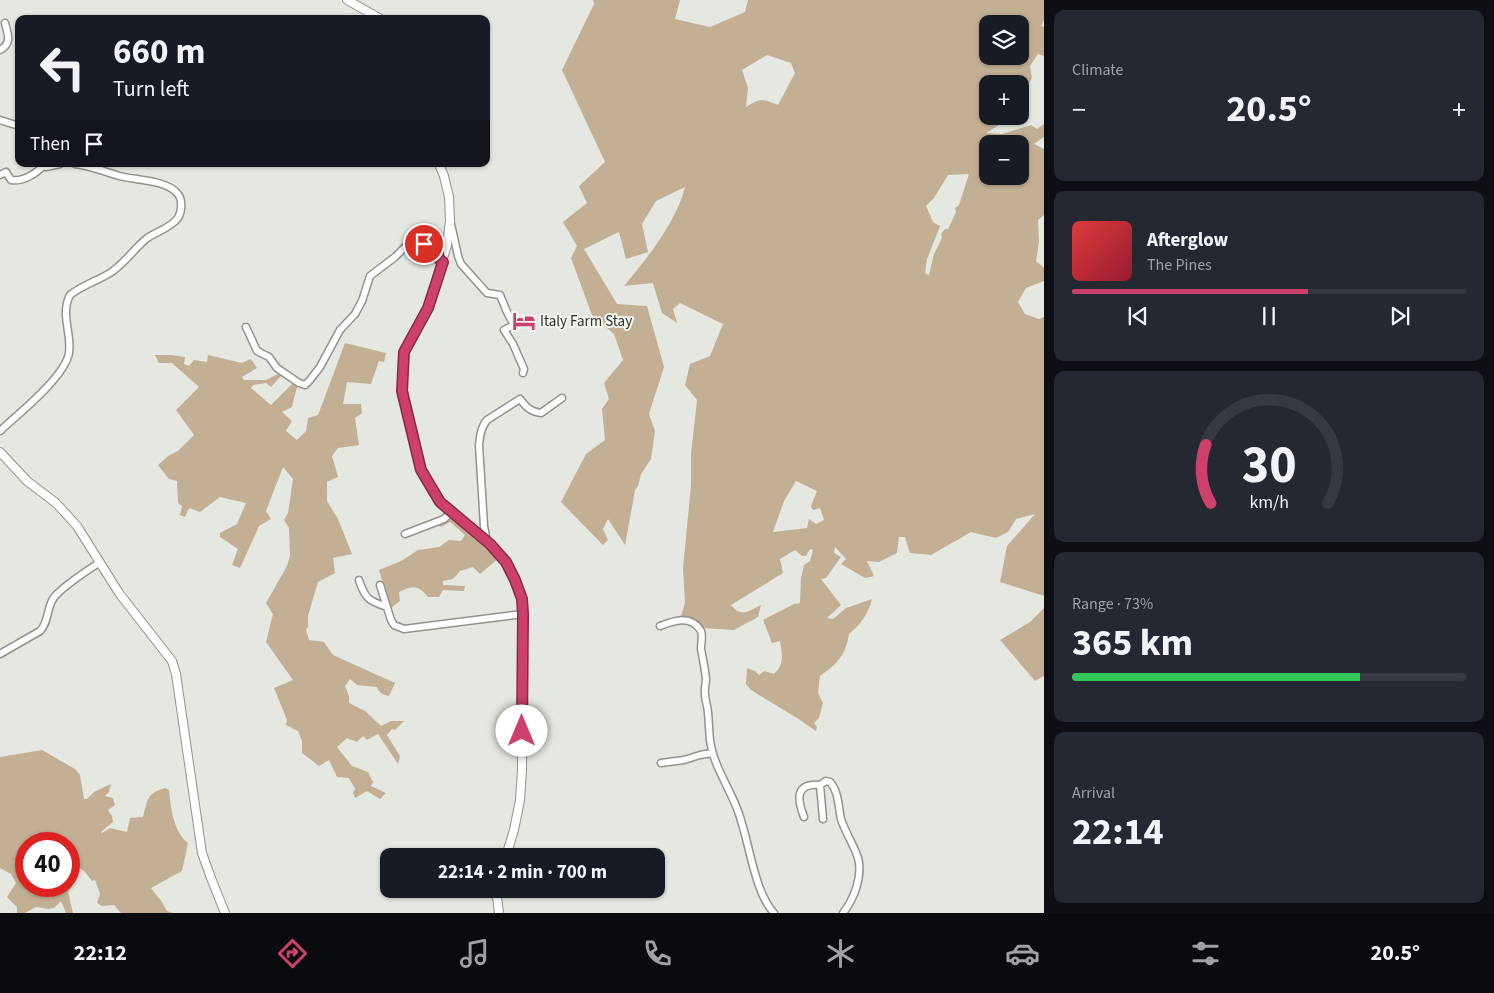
<!DOCTYPE html>
<html lang="en">
<head>
<meta charset="utf-8">
<style>
  :root { --surface:#171b24; --page:#242831; --text:#f1f3f6; --muted:#9ea1a6; --line:#363941; --accent:#cd406b }
  body { margin:0; font-family:"Source Sans 3",sans-serif; background:var(--page); color:var(--text); height:100vh; display:flex; flex-direction:column; font-size:19px; white-space:nowrap }
  * { box-sizing:border-box; margin:0 }
  p { font-size:16px; color:var(--muted) }
  .icon { flex:none; width:28px; height:28px; fill:none; stroke:currentColor; stroke-width:2; stroke-linecap:round; stroke-linejoin:round }
  .map { position:relative; flex:1; overflow:hidden }
  .side { display:flex; flex-direction:column; gap:10px; padding:10px; background:#0d0f14; width:450px }
  .side>* { flex:none }
  .hud { position:absolute; left:15px; top:15px; width:475px; height:152px; border-radius:10px; box-shadow:0 1px 4px #0004; background:#171b24; color:var(--text); overflow:hidden }
  .buttons { position:absolute; left:979px; top:15px; display:grid; gap:10px }
  .buttons a { display:grid; place-items:center; width:50px; height:50px; border-radius:10px; background:var(--surface); box-shadow:0 1px 4px #0004; font-size:25px }
  .speed { position:absolute; left:15px; top:832px; display:flex; gap:10px; font-size:25px; font-weight:700; text-align:center }
  .speed>* { display:grid; place-content:center; width:65px; height:65px; border-radius:50%; background:var(--surface); box-shadow:0 1px 4px #0004; line-height:1 }
  .speed .limit { border:8px solid #d22; background:#fff; color:#111 }
  .pin { position:absolute; display:grid; place-items:center; width:42px; height:42px; color:#fff; margin:-21px; border:2px solid #fff; border-radius:50%; box-shadow:0 1px 5px #0007 }
  .me { position:absolute; width:55px; margin:-28px; rotate:0deg; stroke-linejoin:round; filter:drop-shadow(0 0 4px #0008) }
  .turn { display:flex; align-items:center; gap:18px; height:105px; padding:0 15px; font-size:22px }
  .turn .icon { width:65px; height:65px; stroke-width:2.5 }
  .turn b { display:block; font-size:35px; line-height:42px }
  .then { display:flex; align-items:center; height:48px; padding:0 15px; background:#0003; gap:10px; font-size:19px }
  .big { font-size:38px; font-weight:700; line-height:1.1 }
  .side .card { flex:1; display:flex; flex-direction:column; justify-content:center; gap:8px; min-width:0; padding:0 18px; border-radius:10px; background:var(--page) }
  .side .dial { align-items:center; gap:0 }
  .dial svg { height:130px; overflow:visible; fill:none; stroke:var(--line); stroke-width:7; stroke-linecap:round; text-anchor:middle }
  .dial text { fill:var(--text); stroke:none }
  .song { display:flex; align-items:center; gap:15px }
  .cover { width:60px; height:60px; border-radius:8px; background:linear-gradient(135deg,hsl(0 70% 55%),hsl(350 70% 35%)) }
  .played { height:5px; border-radius:2px; background:linear-gradient(90deg,var(--accent) 60%,var(--line) 60%) }
  .keys { display:flex; justify-content:space-around; direction:ltr }
  .heat { display:flex; justify-content:space-between; align-items:center; font-size:28px; direction:ltr }
  .charge { height:8px; border-radius:4px; background:linear-gradient(90deg,#34c759 73%,var(--line) 0) }
  .trip { position:absolute; left:380px; top:848px; width:285px; height:50px; border-radius:10px; background:var(--surface); box-shadow:0 1px 4px #0004; font-weight:700; line-height:50px; text-align:center }
  .tabs { display:flex; height:80px; justify-content:space-around; align-items:center; background:#090b0e; color:var(--muted) }
  .tabs .icon { width:35px; height:35px }
  .tabs .selected { color:var(--accent) }
  .tabs b { font-size:22px; color:var(--text) }
  main { display:flex; flex:1; min-height:0 }
  .map>svg:first-child { display:block }
  .forest { fill:#c3af93; fill-rule:evenodd }
  .lines { fill:none; stroke-linecap:round; stroke-linejoin:round }
  .minor-casing { stroke:#91938e; stroke-width:9 }
  .tertiary-casing { stroke:#91938e; stroke-width:10 }
  .minor { stroke:#fff; stroke-width:6 }
  .tertiary { stroke:#fff; stroke-width:8 }
  .route-casing { stroke:#852a46; stroke-width:12 }
  .route { stroke:#cd406b; stroke-width:9 }
  .labels { text-anchor:middle; dominant-baseline:central; stroke-width:4; stroke-linejoin:round; paint-order:stroke }
  .poi-label { font-size:15px; fill:#2f302e; stroke:#f2f4ee; text-anchor:start }
</style>
</head>
<body>
<main>
<div class="map">
<svg width="1044" height="913" viewBox="0 0 1044 913">
  <rect width="100%" height="100%" fill="#e5e7e1"/>
  <path class="forest" d="M593,0H680L675,19L710,27L745,12L748,0H1044V20L1041,26L1044,27V56L1038,54L1030,66L1032,78L1020,99V84H988V116H1011L1009,119L986,133L1002,134L1031,125L1037,129L1044,124V137L1034,144L1044,149V215L1038,220L1039,242L1036,261L1044,268V281L1026,288L1018,302L1025,314L1039,319L1044,317V596L1000,582L1007,546L1035,514L1016,519L1008,532L996,538L971,532L931,555L910,553L905,537H899L897,553L879,562L867,561L874,576L865,578L841,564L846,559L835,547L834,553L841,557L826,578L821,579L841,605L827,618L833,619L846,608L872,599C869,613 860,625 849,634C846,655 837,664 820,676L818,693L823,703L819,718L814,723L817,727L816,731L797,718L751,690L746,684L747,668L755,671L759,675L764,671L774,674C785,664 782,654 780,641L772,643L763,620L794,604L800,603L801,578L804,565L810,561L813,550L810,549L806,556H802L795,550L780,559L783,573L731,605C741,618 749,611 761,605L758,617L734,630L702,628L681,616L685,603L683,568L691,485V454L697,400L685,385L690,364L710,356L723,324L680,303L673,309L677,323L662,313L653,283L624,286C647,258 676,223 685,187L656,201L642,224L648,252L626,259L619,232L584,249L617,304L647,306L664,367L649,414L655,431L651,459L641,474L638,486L635,490L625,545L608,519L603,529L608,540L603,545L561,502L586,454L605,440L602,409L609,399L604,383L623,360L614,334L592,315L571,258L577,246L563,222L587,203L579,186L605,162L562,70L594,4ZM988,24H1020V56H988ZM767,55L791,63L795,73L778,105C763,99 760,98 746,107L748,88L742,70ZM988,144H1020V176H988ZM969,174L959,205L955,208L956,212L948,229H945L941,234L942,238L934,254L929,275L925,273L927,259L940,226L933,222L926,206L934,198L948,175ZM796,481L817,491L811,506L813,510L820,508L824,520L816,524L809,519L807,528L773,532L784,501Z
    M345,343L386,353L384,362L379,361L371,384L347,382L343,404H361L362,413L355,418L359,445L338,448L332,456L338,477L327,482V501L338,519L352,554L333,558L335,573L318,582L308,616V627L306,630L309,640L324,642L333,655L395,683L389,696C383,695 378,692 377,687L357,685L350,679L345,686L349,696V703L365,711L381,726L391,721H404L395,730L392,729L387,735L400,756L398,764L378,734L367,740L363,736L357,742L347,738L337,747L352,766L368,772L373,782L371,786L386,793L380,799L367,791L355,798L353,793L355,789L349,778L337,777L329,760L319,766L302,753V741L298,731L286,725L287,720L274,688L293,680L266,642L273,614L266,603L287,566L290,556L289,528L284,520L288,513L293,479L283,467L266,511L271,519L259,526L240,568L232,565L238,549L220,537V533L237,524L246,503L220,497L200,512L189,508L185,517L180,515L182,506L178,503L177,481L169,479L158,465L168,456L178,451L194,435L176,410L199,387L172,363H159L155,355H171L185,357L184,364L189,366L194,360L207,362L208,355L242,363L251,359L257,368L242,377L244,380H266L280,373L281,376L271,387L266,383L253,385L251,388L271,405L293,383L297,387L292,407L282,412L292,421L286,431L297,440L306,431L308,418L318,415Z
    M452,516L487,545L499,558L480,574L473,567L460,571L453,579L443,581V585L465,586L464,591L443,590L439,597H428C417,584 413,586 399,592L400,601L391,608L379,570L401,561L418,550L439,547L449,540L461,541L465,535L450,522L441,527L438,525Z
    M1044,608V676L1035,681L1000,640L1030,622Z
    M42,750L75,769L80,775L84,799H87L94,792L111,784L109,792L105,796L113,798L115,805L108,810L112,816L113,822L101,832L102,833L110,828L127,832L130,818L143,817C148,799 146,794 165,788L169,790C171,808 173,831 188,843L182,871L151,888L162,902L167,911L173,913H121L114,905L102,906L97,903L100,894L95,880L92,881L85,872L75,864L69,873L72,886L68,892L73,913H66L61,901L54,908L49,909L36,907L25,913H17V907L7,897L16,883L11,874L0,868V757ZM26,844H69V886H26Z"/>
  <g class="lines">
    <defs>
      <path id="minor" d="M0,50C12,44 8,34 5,23
        M0,120L19,126
        M41,165L46,167L60,164
        M0,175L6,172L11,180C22,182 36,174 43,166
        M451,224L458,256L461,264L487,293L500,295L507,312L514,325L504,330L513,344L524,369L523,373
        M514,325L524,321
        M246,327L257,351L269,357L277,368L299,383L305,385L310,380L320,367L340,330L355,314L362,301L370,276L395,257L410,242L435,246L438,251L439,259L443,262
        M0,431C18,414 65,377 69,353C72,334 60,314 70,295C81,286 97,281 110,273C124,264 133,250 146,239C155,232 171,228 178,218C182,211 183,199 177,193C166,180 135,180 119,176C104,171 90,166 75,164
        M405,534L444,519L452,512
        M487,542L484,526L479,445C480,436 481,427 487,420L520,399C526,407 531,412 541,413L562,398
        M359,580C365,599 369,601 387,607
        M380,585L391,620L394,625L404,629L523,614
        M660,626C673,621 691,614 701,631C703,636 701,643 701,649C703,659 705,669 706,679C706,684 704,689 705,694C705,701 708,707 708,713C709,722 709,731 710,740C713,764 727,784 736,806C749,836 753,891 774,913
        M0,654L40,631C48,624 47,608 53,599C58,590 89,569 99,563
        M661,763L684,760L700,755L712,753
        M820,785L823,819
        M804,817C797,799 795,783 820,785L826,781L830,782C839,792 838,806 841,819C845,832 854,845 858,858C863,876 854,899 843,913"/>
      <path id="tertiary" d="M347,0L381,19
        M439,164L444,176L449,197L450,221L447,245L428,308L404,352L402,391L421,470L440,502L490,544L506,562L515,580L522,599V770L520,800L514,830L506,856
        M0,452L27,481L56,503L77,526L119,593L172,661L176,674L202,853L211,878L225,913
        M496,889L499,913"/>
    </defs>
    <use href="#minor" class="minor-casing"/>
    <use href="#tertiary" class="tertiary-casing"/>
    <use href="#minor" class="minor"/>
    <use href="#tertiary" class="tertiary"/>
  </g>
  <g class="lines">
    <defs>
      <path id="route" d="M424,244L432,245L437,248L439,259L443,262L428,308L404,352L402,391L421,470L440,502L490,544L506,562L515,580L522,599L523,614L522,731"/>
    </defs>
    <use href="#route" class="route-casing"/>
    <use href="#route" class="route"/>
  </g>
  <defs>
    <symbol id="hotel-bare" viewBox="-9 -9 18 18"><path d="M-6-4.5h1.5V1H6V5H4.5V3h-9V5H-6ZM-4 0a1.8 1.8 0 1 1 3.6 0ZM.5 0V-2.5h3Q6-2.5 6 0Z" fill="#cd406b" stroke="#f2f4ee" stroke-width="2.5" paint-order="stroke"/></symbol>
  </defs>
  <g fill-rule="evenodd">
    <use href="#hotel-bare" x="508" y="305" width="32" height="32"/>
  </g>
  <g class="labels">
    <g class="poi-label">
      <text x="540" y="321">Italy Farm Stay</text>
    </g>
  </g>
</svg>
<div class="buttons">
<a><svg class="icon" aria-label="layers" viewBox="0 0 24 24"><path d="M12 4l9 5-9 5-9-5zM3 14l9 5 9-5"/></svg></a>
<a>+</a>
<a>−</a>
</div>
<div class="speed"><div class="limit">40</div></div>
<div class="pin" style="left:424px;top:244px;background:#d93025"><svg class="icon" aria-label="arrive" viewBox="0 0 24 24"><path d="M6 21V4h12l-3 4 3 4H6"/></svg></div>
<svg class="me" style="left:522px;top:731px" viewBox="-20 -20 40 40"><circle r="19" fill="#fff"/><path d="M0-13L10 11 0 6-10 11z" fill="#cd406b"/></svg>
<div class="trip">22:14 · 2 min · 700 m</div>
<div class="hud">
<div class="turn"><svg class="icon" aria-label="left" viewBox="0 0 24 24"><path d="M17 20v-9H6M10 6l-5 5 5 5"/></svg><div><b>660 m</b>Turn left</div></div>
<div class="then">Then<svg class="icon" aria-label="arrive" viewBox="0 0 24 24"><path d="M6 21V4h12l-3 4 3 4H6"/></svg></div>
</div>
</div>
<section class="side">
<div class="card"><p>Climate</p>
<div class="heat"><a>−</a><b class="big">20.5°</b><a>+</a></div>
</div>
<div class="card">
<div class="song"><i class="cover"></i><div><b>Afterglow</b><p>The Pines</p></div></div>
<div class="played"></div>
<div class="keys"><svg class="icon" aria-label="previous" viewBox="0 0 24 24"><path d="M18 5L8 12l10 7zM5 5v14"/></svg><svg class="icon" aria-label="pause" viewBox="0 0 24 24"><path d="M8 5v14M16 5v14"/></svg><svg class="icon" aria-label="next" viewBox="0 0 24 24"><path d="M6 5l10 7-10 7zM19 5v14"/></svg></div>
</div>
<div class="card dial"><svg viewBox="0 0 100 80">
<path d="M14 69A42 42 0 1 1 86 69"/>
<path d="M14 69A42 42 0 0 1 11 33" stroke="#cd406b"/>
<text x="50" y="56" font-size="32" font-weight="700">30</text>
<text x="50" y="72" font-size="11">km/h</text>
</svg></div>
<div class="card"><p>Range · 73%</p><b class="big">365 km</b><div class="charge"></div></div>
<div class="card"><p>Arrival</p><b class="big">22:14</b></div>
</section>
</main>
<nav class="tabs">
<b>22:12</b>
<svg class="icon selected" aria-label="directions" viewBox="0 0 24 24"><path d="M12 3l9 9-9 9-9-9zM9 14v-3h6M13 9l2 2-2 2"/></svg>
<svg class="icon" aria-label="music" viewBox="0 0 24 24"><path d="M9 18V5l10-2v13"/><circle cx="6" cy="18" r="3"/><circle cx="16" cy="16" r="3"/></svg>
<svg class="icon" aria-label="phone" viewBox="0 0 24 24"><path d="M5 4h4l2 5-3 2q2 4 5 5l2-3 5 2v4C11 20 4 13 5 4z"/></svg>
<svg class="icon" aria-label="climate" viewBox="0 0 24 24"><path d="M12 3v18M4 7l16 10M4 17L20 7"/></svg>
<svg class="icon" aria-label="car" viewBox="0 0 24 24"><path d="M5 17H2v-5l4-1 3-4h7l3 4 3 1v5h-3M9 17h6M6 11h13"/><circle cx="7" cy="17" r="2"/><circle cx="17" cy="17" r="2"/></svg>
<svg class="icon" aria-label="filters" viewBox="0 0 24 24"><path d="M4 7h16M4 17h16"/><circle cx="9" cy="7" r="2"/><circle cx="15" cy="17" r="2"/></svg>
<b>20.5°</b>
</nav>
</body>
</html>
